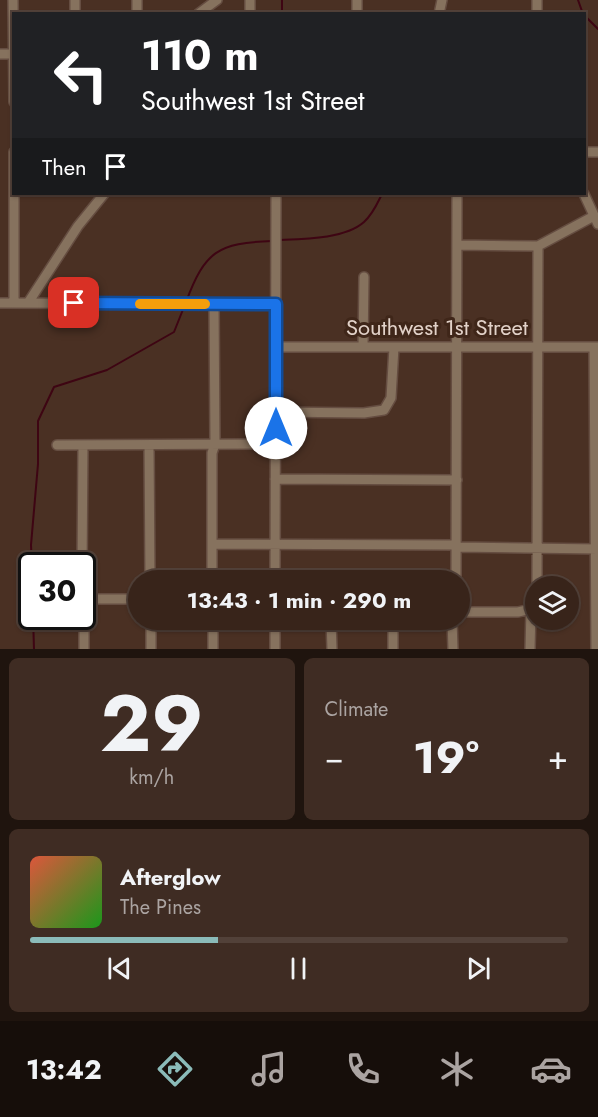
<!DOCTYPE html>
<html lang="en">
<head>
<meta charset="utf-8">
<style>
  :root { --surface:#38241a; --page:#3f2c23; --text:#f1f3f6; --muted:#aba4a2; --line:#524139; --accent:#8bbbb9 }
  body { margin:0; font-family:Jost,sans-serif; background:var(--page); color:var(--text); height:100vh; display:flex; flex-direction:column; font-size:22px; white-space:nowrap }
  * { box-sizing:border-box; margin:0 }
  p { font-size:20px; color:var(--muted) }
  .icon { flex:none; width:33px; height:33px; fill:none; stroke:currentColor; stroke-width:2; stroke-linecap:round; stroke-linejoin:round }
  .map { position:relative; height:649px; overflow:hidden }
  .panel { display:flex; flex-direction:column; gap:9px; padding:9px; background:#1f140e; flex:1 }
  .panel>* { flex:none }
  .top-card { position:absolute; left:12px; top:12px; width:574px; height:183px; border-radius:0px; box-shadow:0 2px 4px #0004,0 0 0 2px var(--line); background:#202124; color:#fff; overflow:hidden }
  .tools { position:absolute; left:525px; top:576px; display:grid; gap:12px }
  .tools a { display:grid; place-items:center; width:54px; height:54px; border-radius:50%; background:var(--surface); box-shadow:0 2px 4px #0004,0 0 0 2px var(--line); font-size:30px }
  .speed { position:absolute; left:18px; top:552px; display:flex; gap:12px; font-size:30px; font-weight:700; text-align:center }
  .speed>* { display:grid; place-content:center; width:78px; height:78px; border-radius:50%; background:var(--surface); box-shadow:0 2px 4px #0004,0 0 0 2px var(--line); line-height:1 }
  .speed .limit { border:3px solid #111; border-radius:9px; background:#fff; color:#111 }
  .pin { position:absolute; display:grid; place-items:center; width:51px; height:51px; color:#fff; margin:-26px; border-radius:12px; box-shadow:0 3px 9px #0006 }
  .me { position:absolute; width:66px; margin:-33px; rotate:0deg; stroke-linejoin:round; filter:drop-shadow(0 0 4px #0008) }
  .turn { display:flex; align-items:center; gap:21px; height:126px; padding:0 30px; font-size:27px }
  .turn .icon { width:78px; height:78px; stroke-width:2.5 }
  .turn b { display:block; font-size:42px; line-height:51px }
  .then { display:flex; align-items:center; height:57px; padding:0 30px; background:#0003; gap:12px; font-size:22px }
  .big { font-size:45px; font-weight:700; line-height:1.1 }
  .panel .card { flex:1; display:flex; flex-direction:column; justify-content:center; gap:9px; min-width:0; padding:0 21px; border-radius:9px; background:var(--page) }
  .panel .dial { align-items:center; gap:0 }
  .dial b { font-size:78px; line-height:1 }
  .song { display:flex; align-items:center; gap:18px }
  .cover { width:72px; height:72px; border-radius:9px; background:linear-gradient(135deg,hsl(10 70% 55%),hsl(120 70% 35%)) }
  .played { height:6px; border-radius:3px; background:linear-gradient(90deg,var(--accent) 35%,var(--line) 35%) }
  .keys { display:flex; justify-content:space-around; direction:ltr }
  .heat { display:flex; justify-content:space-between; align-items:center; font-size:33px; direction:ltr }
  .panel .tiles { flex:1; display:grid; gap:9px; grid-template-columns:1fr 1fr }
  .card:last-child { grid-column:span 2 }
  .trip { position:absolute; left:128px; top:570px; width:342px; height:60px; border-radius:30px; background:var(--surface); box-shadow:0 2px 4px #0004,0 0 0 2px var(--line); font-weight:700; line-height:60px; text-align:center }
  .tab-bar { display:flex; height:96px; justify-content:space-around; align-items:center; background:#160e0a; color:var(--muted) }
  .tab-bar .icon { width:42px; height:42px }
  .tab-bar .active { color:var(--accent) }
  .tab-bar b { font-size:27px; color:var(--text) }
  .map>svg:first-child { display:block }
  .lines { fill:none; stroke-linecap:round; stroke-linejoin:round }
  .stream { stroke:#3e0513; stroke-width:2 }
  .minor-casing { stroke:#654d41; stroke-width:12 }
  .minor { stroke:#86725e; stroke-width:9 }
  .route-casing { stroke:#114b97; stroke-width:15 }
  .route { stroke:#1a73e8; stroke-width:10 }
  .slow { stroke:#f59e0b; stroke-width:10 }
  .labels { text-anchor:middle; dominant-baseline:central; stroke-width:6; stroke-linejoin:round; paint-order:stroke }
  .street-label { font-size:22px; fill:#e2d2c9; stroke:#3f2619 }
</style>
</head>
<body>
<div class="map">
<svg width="598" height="649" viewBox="0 0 598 649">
  <rect width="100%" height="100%" fill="#4a3023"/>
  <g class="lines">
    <path class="stream" d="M282,0V14
      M578,0L583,14
      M585,16L598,29
      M278,240C303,239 345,239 364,222C373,214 377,204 382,194
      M186,302C205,251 218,243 272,241
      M32,566L31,545L38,464V421L54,387L107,370L174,332L184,307
      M33,616L34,649"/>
    <defs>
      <path id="minor" d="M13,0L14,102
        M75,0V14
        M250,0V14
        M357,0V14
        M137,14V0
        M198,14L217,0
        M439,14L442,0
        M537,14V0
        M0,54H14
        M14,152V303
        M585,152H598
        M584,194L598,224
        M457,245L538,246L594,216
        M0,303L276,304
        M28,303L78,226L104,194
        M276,347H598
        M363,347L364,277
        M594,347L596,649
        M276,412L364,413L384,410L391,398L394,347
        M57,445L276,444
        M149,445L150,580
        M275,479L457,480
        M212,544L457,545
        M457,547L598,549
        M82,570L83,445
        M212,580V453L215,444L214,304
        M275,580L276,194
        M456,580L457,194
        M537,586L538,246
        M82,592L84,599V649
        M82,599H138
        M459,612H518L531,609
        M151,620V649
        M213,620V649
        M331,620L332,649
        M393,620V649
        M452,620L453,649
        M275,649V620
        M530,649L531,609L536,595"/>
    </defs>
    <use href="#minor" class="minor-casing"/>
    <use href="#minor" class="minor"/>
  </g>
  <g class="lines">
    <defs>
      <path id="route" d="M74,303L276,304V428"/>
    </defs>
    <use href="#route" class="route-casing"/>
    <use href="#route" class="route"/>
    <path class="slow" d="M140,304H205"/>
  </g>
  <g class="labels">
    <g class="street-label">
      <text x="437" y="327">Southwest 1st Street</text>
    </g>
  </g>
</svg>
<div class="tools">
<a><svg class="icon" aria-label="layers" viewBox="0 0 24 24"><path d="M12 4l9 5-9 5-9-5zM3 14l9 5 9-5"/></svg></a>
</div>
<div class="speed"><div class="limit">30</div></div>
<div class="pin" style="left:74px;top:303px;background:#d93025"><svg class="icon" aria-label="arrive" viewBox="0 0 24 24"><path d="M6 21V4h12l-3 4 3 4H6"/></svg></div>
<svg class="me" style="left:276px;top:428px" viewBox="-20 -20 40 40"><circle r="19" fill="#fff"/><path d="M0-13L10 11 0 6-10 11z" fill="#1a73e8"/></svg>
<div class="trip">13:43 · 1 min · 290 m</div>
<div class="top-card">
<div class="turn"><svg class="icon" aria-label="left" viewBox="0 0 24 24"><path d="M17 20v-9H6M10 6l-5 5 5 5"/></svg><div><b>110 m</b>Southwest 1st Street</div></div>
<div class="then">Then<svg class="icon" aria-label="arrive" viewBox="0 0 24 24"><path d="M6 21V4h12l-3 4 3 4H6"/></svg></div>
</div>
</div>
<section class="panel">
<div class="tiles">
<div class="card dial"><b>29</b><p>km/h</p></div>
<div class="card"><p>Climate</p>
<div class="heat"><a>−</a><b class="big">19°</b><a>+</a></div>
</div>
<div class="card">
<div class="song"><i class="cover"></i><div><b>Afterglow</b><p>The Pines</p></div></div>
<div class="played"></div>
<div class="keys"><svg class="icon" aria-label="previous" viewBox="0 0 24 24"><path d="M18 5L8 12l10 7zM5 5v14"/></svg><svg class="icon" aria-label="pause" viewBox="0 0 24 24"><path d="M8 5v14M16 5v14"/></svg><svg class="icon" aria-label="next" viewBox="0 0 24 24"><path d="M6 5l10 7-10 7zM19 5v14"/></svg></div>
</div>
</div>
</section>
<nav class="tab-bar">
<b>13:42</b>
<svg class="icon active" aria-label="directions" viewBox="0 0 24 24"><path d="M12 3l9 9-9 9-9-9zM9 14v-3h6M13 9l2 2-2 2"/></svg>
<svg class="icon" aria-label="music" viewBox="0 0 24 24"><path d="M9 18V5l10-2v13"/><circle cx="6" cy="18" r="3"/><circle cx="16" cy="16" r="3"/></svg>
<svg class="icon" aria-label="phone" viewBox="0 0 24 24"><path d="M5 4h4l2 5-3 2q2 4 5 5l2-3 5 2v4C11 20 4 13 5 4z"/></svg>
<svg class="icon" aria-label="climate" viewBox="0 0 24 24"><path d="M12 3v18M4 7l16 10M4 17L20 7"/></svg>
<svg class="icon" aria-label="car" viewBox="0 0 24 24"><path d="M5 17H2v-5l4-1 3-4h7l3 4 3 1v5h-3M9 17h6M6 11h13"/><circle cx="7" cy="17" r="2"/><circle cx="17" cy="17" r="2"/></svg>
</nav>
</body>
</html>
